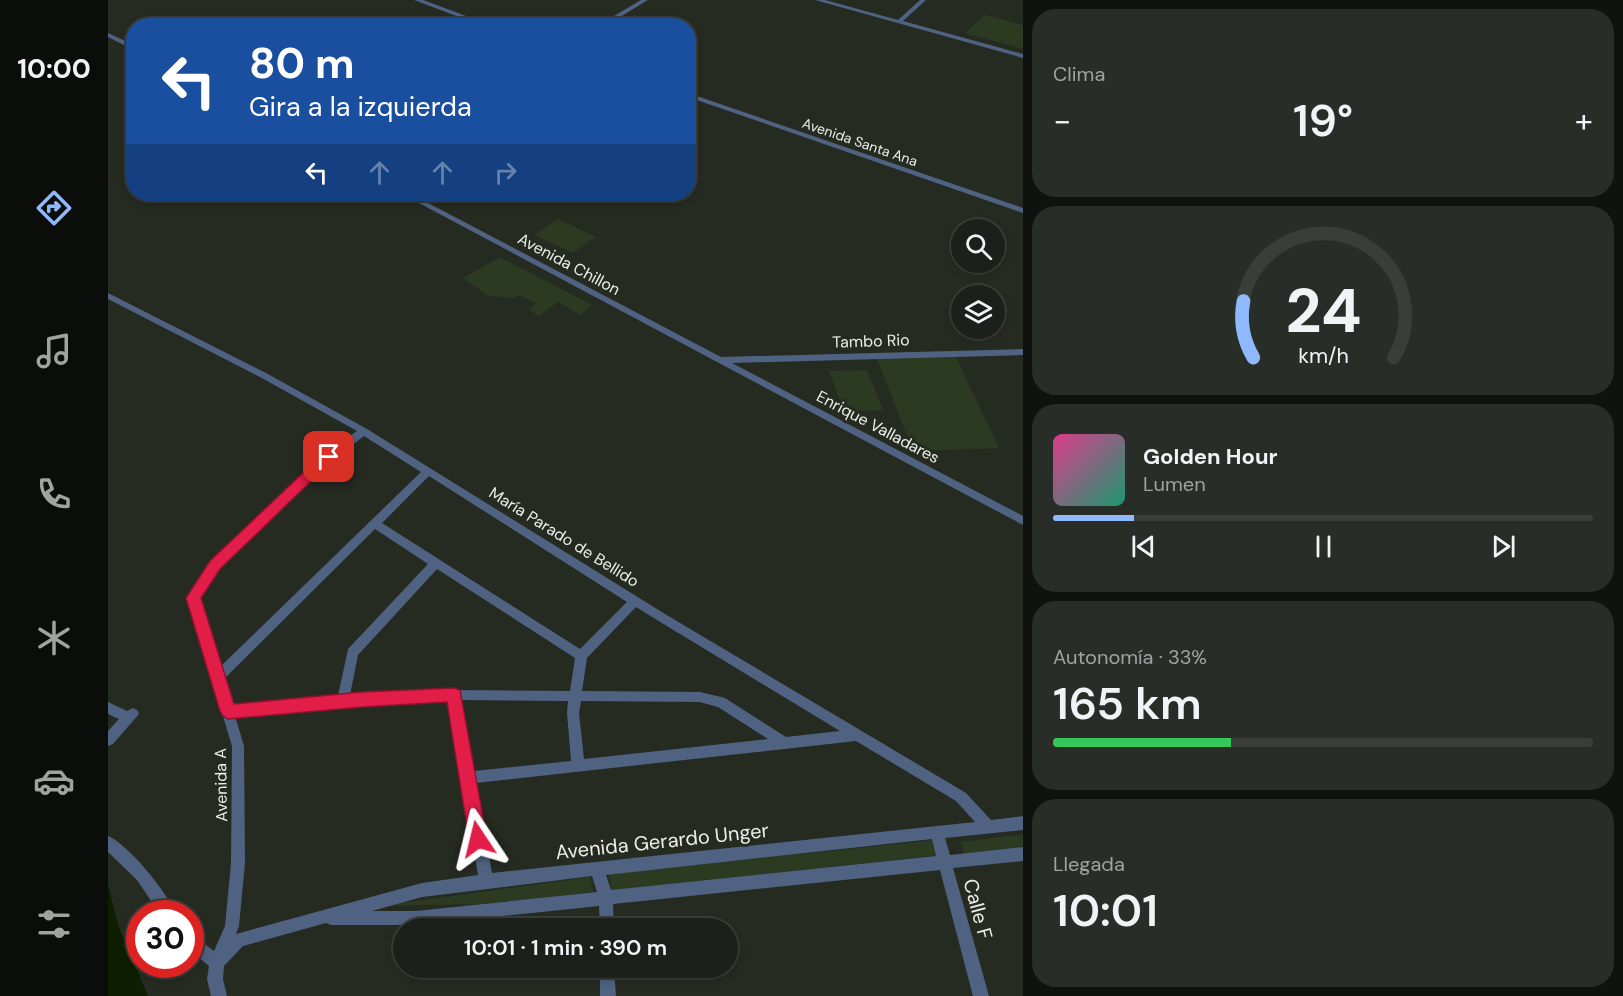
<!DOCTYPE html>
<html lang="es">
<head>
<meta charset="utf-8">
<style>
  :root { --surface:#1c201a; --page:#292d27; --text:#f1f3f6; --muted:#a0a3a2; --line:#3a3e39; --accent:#8fb8fd }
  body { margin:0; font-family:"DM Sans",sans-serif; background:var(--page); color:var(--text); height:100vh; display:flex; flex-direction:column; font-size:22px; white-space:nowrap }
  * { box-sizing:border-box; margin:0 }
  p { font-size:20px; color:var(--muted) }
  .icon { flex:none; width:33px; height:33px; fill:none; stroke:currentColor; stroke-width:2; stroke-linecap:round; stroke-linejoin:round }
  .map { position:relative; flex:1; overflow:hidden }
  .drawer { display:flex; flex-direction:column; gap:9px; padding:9px; background:#0f120e; width:600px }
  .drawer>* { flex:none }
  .banner { position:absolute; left:18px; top:18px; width:570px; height:183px; border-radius:24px; box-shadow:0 3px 9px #0003,0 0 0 2px var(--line); background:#1a4fa0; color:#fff; overflow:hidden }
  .controls { position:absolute; left:843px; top:219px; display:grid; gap:12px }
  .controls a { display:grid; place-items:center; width:54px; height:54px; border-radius:50%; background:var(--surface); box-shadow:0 3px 9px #0003,0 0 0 2px var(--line); font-size:30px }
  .speed { position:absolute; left:18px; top:900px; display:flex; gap:12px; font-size:30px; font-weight:700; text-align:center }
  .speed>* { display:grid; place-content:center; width:78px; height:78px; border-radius:50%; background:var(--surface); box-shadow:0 3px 9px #0003,0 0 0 2px var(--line); line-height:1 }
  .speed .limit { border:9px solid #d22; background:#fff; color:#111 }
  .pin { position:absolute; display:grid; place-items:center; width:51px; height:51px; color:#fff; margin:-26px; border-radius:12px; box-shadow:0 3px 9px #0006 }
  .me { position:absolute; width:66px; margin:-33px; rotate:350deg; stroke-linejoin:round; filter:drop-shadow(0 0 4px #0008) }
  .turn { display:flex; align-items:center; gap:21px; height:126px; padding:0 24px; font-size:27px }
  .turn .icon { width:78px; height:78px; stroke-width:2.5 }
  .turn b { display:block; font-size:42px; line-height:51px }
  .lanes { display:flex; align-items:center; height:57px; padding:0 24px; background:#0003; justify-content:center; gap:30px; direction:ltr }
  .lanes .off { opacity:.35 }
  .big { font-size:45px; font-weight:600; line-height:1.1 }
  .drawer .widget { flex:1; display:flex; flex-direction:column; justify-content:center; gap:9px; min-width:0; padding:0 21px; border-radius:24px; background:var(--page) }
  .drawer .dial { align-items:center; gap:0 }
  .dial svg { height:156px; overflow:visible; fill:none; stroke:var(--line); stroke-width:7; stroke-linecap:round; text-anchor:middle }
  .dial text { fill:var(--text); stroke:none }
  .song { display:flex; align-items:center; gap:18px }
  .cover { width:72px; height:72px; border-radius:9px; background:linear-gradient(135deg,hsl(330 70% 55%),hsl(160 70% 35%)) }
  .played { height:6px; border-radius:3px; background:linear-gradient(90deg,var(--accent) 15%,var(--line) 15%) }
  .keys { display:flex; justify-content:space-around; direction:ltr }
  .heat { display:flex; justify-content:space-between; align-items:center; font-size:33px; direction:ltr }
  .charge { height:9px; border-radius:4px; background:linear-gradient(90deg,#34c759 33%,var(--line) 0) }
  .trip { position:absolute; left:285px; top:918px; width:345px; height:60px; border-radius:30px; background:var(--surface); box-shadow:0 3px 9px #0003,0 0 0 2px var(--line); font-weight:600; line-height:60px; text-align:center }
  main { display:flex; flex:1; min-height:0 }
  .tab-bar { display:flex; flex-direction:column; width:108px; justify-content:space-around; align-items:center; background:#0b0d0a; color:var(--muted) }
  .tab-bar .icon { width:42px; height:42px }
  .tab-bar .active { color:var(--accent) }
  .tab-bar b { font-size:27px; color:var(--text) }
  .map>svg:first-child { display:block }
  .green { fill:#2b3a21 }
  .water { fill:#0d1f00 }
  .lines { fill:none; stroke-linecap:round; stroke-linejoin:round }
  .street { fill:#4f6281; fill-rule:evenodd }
  .route { fill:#e11d48; stroke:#92132f; stroke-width:1.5 }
  .labels { text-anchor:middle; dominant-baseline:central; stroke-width:6; stroke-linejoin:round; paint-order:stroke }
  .far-street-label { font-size:14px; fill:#ebeee9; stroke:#262b22 }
  .street-label { font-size:16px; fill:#ebeee9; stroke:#262b22 }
  .near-street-label { font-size:20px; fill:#ebeee9; stroke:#262b22 }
</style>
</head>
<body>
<main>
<nav class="tab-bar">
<b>10:00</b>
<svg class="icon active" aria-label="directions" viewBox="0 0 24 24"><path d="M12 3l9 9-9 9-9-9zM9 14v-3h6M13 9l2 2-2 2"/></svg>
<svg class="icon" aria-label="music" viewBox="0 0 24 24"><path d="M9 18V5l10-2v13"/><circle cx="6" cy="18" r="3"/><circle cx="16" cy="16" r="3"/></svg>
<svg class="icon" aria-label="phone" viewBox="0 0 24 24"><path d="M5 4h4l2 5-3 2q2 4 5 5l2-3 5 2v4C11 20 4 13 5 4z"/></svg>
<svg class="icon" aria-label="climate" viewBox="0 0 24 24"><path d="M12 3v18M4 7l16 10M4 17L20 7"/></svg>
<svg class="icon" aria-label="car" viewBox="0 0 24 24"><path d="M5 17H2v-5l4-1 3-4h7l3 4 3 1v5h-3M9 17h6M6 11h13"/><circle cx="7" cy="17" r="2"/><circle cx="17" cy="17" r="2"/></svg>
<svg class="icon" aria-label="filters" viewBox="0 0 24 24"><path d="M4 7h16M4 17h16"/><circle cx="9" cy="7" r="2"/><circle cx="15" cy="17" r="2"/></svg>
</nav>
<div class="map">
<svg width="915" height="996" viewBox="0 0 915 996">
  <rect width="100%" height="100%" fill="#262b22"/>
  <path class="green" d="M877,15L915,25V49L857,33Z
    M450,219L488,237L465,253L426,235Z
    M392,257L484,305L472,315L450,302L431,316L421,310L428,303L411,295L406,298L380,296L355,278Z
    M848,357L891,448L805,451L769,359Z
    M759,370L775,410L736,412L721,371Z
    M915,834V846L856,854L853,842Z
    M828,840L832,855L503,890L501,874Z
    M482,877L485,892L371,904L271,906Z"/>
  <path class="water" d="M0,885L11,928L40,996H0Z"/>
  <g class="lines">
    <path class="street" d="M306,0H315L385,26H375Z
      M533,0H540L497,26H489Z
      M707,0H717L790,20L812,0H818L795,21L915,54V58Z
      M0,33L26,45V50L0,37Z
      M580,93L915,208V213L580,97Z
      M294,194H303L613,357L915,349V355L624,363L915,516V525Z
      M0,293L158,373L259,429L557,614L858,793L883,820L915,816V830L837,838L842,855L915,847V861L845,868L881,996H865L832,870L505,904L506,928H492L491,906L308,925H223L218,923L135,946L116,966L115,979L119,996H103L99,979L101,966L82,950V933L106,951L117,926L123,863L124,746L79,598L103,562L217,454L249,431L152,377L0,299ZM256,436L313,472L112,667L91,599L111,568L225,460ZM321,476L519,602L472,649L274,523ZM267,529L320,564L240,649L230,696L124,705L116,679ZM329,569L467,658L462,691L346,690L242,695L250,655ZM528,607L549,620L732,731L678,737L617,698L592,692L474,691L479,658ZM353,700L460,701L459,713L463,761L366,771ZM341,701L370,875L314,883L128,934L131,926L137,863L136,746L127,716L254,704ZM473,701L592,702L610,707L660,739L476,759L471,713ZM748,741L848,801L867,822L384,873L368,783ZM824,839L828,856L503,890L498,875ZM484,876L489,892L308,911H264L314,897Z
      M0,702L19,711L25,708L29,710L31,714L5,744L0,746V731L11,719L0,714Z
      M0,836C21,845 59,892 68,914H52L29,880L0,852Z
      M492,968H506L508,996H492Z"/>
  </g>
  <path class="route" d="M221,452L227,457L225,460L112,569L93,598L126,704L254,692L346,688L352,690L379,839L377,846L370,848L364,846L361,839L339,702L254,707L120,719L115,716L112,711L78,598L102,561L216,453Z"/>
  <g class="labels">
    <g class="far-street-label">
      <text transform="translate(752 142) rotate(19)">Avenida Santa Ana</text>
    </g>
    <g class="street-label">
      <text transform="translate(461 264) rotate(28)">Avenida Chillon</text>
      <text transform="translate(763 341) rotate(-2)">Tambo Rio</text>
      <text transform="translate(770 427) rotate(28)">Enrique Valladares</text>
      <text transform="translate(456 537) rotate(32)">María Parado de Bellido</text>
      <text transform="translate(113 785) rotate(-91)">Avenida A</text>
    </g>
    <g class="near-street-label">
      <text transform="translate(554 841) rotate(-6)">Avenida Gerardo Unger</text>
      <text transform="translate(870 909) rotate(75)">Calle F</text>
    </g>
  </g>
</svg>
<div class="controls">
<a><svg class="icon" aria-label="search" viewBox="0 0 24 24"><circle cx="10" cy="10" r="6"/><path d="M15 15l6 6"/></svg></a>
<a><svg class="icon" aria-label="layers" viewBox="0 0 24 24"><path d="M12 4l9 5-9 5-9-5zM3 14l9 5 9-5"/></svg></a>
</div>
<div class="speed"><div class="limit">30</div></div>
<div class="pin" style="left:221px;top:457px;background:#d93025"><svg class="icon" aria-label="arrive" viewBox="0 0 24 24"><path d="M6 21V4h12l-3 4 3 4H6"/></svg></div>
<svg class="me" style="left:370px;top:839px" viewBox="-20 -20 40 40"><path d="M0-17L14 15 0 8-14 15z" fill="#e11d48" stroke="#fff" stroke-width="4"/></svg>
<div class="trip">10:01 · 1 min · 390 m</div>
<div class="banner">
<div class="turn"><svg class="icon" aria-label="left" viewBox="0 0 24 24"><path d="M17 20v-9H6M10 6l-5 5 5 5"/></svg><div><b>80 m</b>Gira a la izquierda</div></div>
<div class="lanes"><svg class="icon" aria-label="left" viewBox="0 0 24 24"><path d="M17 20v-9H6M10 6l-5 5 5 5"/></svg><svg class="icon off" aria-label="ahead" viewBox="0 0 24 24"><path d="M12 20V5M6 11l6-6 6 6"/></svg><svg class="icon off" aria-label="ahead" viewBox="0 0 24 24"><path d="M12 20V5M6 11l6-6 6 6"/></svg><svg class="icon off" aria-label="right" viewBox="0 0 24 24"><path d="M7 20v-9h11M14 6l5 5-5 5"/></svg></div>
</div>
</div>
<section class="drawer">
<div class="widget"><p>Clima</p>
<div class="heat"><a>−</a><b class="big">19°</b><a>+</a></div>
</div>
<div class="widget dial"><svg viewBox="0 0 100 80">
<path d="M14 69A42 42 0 1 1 86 69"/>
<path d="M14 69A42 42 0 0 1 9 40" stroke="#8fb8fd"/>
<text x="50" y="56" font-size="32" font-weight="700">24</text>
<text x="50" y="72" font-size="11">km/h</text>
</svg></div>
<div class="widget">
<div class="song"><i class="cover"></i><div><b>Golden Hour</b><p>Lumen</p></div></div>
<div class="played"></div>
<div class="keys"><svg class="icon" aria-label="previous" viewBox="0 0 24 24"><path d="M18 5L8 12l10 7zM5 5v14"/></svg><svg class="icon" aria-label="pause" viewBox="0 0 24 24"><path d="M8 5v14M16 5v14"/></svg><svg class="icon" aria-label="next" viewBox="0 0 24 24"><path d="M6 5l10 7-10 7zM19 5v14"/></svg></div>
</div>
<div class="widget"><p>Autonomía · 33%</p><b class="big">165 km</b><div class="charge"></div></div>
<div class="widget"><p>Llegada</p><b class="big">10:01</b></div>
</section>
</main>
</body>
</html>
